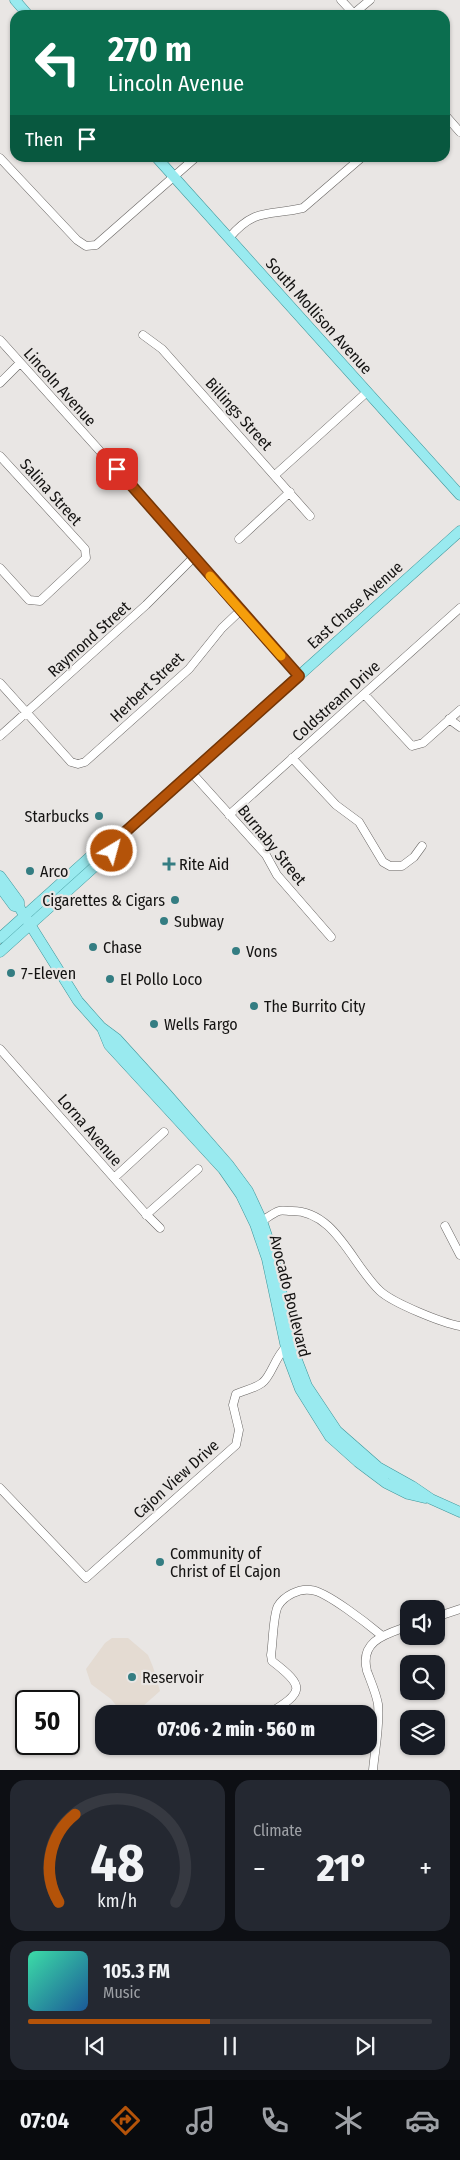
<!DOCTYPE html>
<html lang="en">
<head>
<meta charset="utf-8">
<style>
  :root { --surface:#171b24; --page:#242831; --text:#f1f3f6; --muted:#9ea1a6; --line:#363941; --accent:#b45309 }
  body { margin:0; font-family:"Fira Sans Condensed",sans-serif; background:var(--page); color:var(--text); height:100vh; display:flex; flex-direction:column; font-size:19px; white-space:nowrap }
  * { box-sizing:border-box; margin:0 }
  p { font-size:16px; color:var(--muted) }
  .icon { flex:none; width:28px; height:28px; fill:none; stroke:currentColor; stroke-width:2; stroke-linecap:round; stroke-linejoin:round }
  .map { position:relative; height:1770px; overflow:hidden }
  .side { display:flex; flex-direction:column; gap:10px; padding:10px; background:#0d0f14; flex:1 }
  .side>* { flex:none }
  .banner { position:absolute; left:10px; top:10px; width:440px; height:152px; border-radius:15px; box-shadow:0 1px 4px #0004; background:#0b6e4f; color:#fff; overflow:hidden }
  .fabs { position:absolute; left:400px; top:1600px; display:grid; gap:10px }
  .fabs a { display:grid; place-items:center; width:45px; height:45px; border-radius:10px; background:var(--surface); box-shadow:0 1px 4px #0004; font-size:25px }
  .speed { position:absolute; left:15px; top:1690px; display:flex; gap:10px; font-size:25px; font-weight:700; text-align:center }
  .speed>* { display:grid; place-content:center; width:65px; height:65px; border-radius:50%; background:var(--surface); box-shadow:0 1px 4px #0004; line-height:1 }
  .speed .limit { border:2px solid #111; border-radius:8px; background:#fff; color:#111 }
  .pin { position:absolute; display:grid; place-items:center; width:42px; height:42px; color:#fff; margin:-21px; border-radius:10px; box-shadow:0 2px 8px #0006 }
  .me { position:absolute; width:55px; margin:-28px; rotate:37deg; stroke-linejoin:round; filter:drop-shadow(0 0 4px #0008) }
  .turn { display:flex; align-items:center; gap:18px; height:105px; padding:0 15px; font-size:22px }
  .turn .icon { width:65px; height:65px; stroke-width:2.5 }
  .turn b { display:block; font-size:35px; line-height:42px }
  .then { display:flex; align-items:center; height:48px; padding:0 15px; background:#0003; gap:10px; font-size:19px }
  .big { font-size:38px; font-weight:800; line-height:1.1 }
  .side .tile { flex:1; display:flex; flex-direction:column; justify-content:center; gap:8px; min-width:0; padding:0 18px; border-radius:15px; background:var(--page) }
  .side .dial { align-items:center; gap:0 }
  .dial svg { height:130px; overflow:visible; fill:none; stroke:var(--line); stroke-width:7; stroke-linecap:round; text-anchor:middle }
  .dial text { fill:var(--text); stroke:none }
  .song { display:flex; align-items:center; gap:15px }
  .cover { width:60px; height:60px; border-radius:8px; background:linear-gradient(135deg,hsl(160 70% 55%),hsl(210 70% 35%)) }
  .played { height:5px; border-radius:2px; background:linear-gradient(90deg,var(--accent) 45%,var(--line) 45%) }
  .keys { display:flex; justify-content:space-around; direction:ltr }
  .heat { display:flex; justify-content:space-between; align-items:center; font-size:28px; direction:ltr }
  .side .tiles { flex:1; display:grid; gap:10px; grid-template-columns:1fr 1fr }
  .tile:last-child { grid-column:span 2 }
  .trip { position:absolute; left:95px; top:1705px; width:282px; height:50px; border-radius:15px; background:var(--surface); box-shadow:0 1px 4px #0004; font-weight:800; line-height:50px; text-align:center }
  .tabs { display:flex; height:80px; justify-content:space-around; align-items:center; background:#090b0e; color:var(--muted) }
  .tabs .icon { width:35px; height:35px }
  .tabs .on { color:var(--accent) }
  .tabs b { font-size:22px; color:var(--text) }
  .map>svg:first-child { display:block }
  .built { fill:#e4dbd2 }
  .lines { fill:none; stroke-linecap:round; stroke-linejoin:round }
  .minor-casing { stroke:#686563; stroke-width:9 }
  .major-casing { stroke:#3e969a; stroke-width:11 }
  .minor { stroke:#fff; stroke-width:8 }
  .major { stroke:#99eaef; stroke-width:10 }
  .route-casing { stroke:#753606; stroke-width:12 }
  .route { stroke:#b45309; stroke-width:9 }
  .slow { stroke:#f59e0b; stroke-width:9 }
  .poi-dot { fill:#347d82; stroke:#e9e6e4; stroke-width:2 }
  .labels { text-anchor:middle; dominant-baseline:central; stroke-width:4.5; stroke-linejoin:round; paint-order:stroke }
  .street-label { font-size:16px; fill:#141312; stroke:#e9e6e4 }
  .poi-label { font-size:16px; fill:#141312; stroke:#e9e6e4; text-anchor:start }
</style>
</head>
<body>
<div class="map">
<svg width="460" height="1770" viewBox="0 0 460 1770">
  <rect width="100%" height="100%" fill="#e9e6e4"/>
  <path class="built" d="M112,1638H128L148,1655L153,1667L160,1691L134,1714H123L111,1699L91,1684L86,1669L105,1643Z"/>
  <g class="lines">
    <defs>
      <path id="minor" d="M341,0L355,15
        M352,15L370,0
        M445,115L460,132
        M0,158L77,240L86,246L96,245L195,158
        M229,238C255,207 269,216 303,208L361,158
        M143,335L162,349L310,516
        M0,340L162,520L193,558L299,676
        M0,383L20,363
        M0,456L85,549L86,558L40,601L29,600L0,568
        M275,475L367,392
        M239,539L290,492
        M0,683L71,762L78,764L85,762L189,669L222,628L241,610
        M364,694L412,746L423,743L460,710
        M449,719L460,727
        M0,736L146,605L193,558
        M292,758L336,805L359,822L383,862L390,866H402L414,857L422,846
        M191,772L266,855L277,875L331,937
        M229,815L460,608
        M0,1049L145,1213L160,1228
        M114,1178L164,1132
        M146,1215L198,1169
        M262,1221C267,1218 273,1213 279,1211C282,1210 287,1211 290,1211C335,1209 352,1265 380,1291C393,1303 442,1323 460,1326
        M445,1226L460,1255
        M0,1488L86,1578L236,1445L239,1430L233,1405L236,1394C244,1390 254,1389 262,1383C271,1377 275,1357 286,1347
        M436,1617L460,1609
        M268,1714C304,1692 306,1687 272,1661L271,1655C273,1643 273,1615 278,1606C284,1596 299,1588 311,1590C326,1591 369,1625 381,1635
        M373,1770C375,1748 380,1726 378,1704C376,1693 371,1682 367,1671C359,1640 387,1634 409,1626"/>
      <path id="major" d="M15,0L28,15
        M157,158L460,495
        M0,876L19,902V907L78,1001L101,1027L117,1039L166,1093L228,1164L248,1191L262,1221L274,1257L295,1355L307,1386L337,1431L378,1467L412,1486L431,1499L460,1512
        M0,887L14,906L18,907
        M0,938L103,845L114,842
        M0,952L112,851L114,842L460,531
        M102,1028L109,1045L223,1169L241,1195L255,1224L267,1259L288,1357L300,1389L330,1437L358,1462L386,1483L408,1494L425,1498"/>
    </defs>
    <use href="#minor" class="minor-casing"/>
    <use href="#major" class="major-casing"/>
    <use href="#minor" class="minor"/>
    <use href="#major" class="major"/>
  </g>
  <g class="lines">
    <defs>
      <path id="route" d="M112,851L114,842L299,676L117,469"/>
    </defs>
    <use href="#route" class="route-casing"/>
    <use href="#route" class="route"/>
    <path class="slow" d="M210,576L281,656"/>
  </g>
  <g class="poi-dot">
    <circle cx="99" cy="816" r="5"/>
    <path d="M166.5 856.5h5v5h5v5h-5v5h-5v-5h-5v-5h5z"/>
    <circle cx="30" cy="871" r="5"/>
    <circle cx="175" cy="900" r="5"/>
    <circle cx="164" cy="921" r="5"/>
    <circle cx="93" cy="947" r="5"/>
    <circle cx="236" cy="951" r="5"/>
    <circle cx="11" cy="973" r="5"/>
    <circle cx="110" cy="979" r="5"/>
    <circle cx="254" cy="1006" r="5"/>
    <circle cx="154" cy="1024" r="5"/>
    <circle cx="160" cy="1562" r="5"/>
    <circle cx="132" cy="1677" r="5"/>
  </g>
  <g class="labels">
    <g class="street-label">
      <text transform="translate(319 316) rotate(48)">South Mollison Avenue</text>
      <text transform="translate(60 387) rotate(48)">Lincoln Avenue</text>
      <text transform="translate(239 414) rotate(48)">Billings Street</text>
      <text transform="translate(51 492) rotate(48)">Salina Street</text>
      <text transform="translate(355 605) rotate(-42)">East Chase Avenue</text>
      <text transform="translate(89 639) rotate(-42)">Raymond Street</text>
      <text transform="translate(147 687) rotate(-43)">Herbert Street</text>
      <text transform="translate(336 701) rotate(-42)">Coldstream Drive</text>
      <text transform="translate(272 845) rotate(51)">Burnaby Street</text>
      <text transform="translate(90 1130) rotate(49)">Lorna Avenue</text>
      <text transform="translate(290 1296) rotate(76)">Avocado Boulevard</text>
      <text transform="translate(176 1479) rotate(-42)">Cajon View Drive</text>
    </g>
    <g class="poi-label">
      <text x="89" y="816" text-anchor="end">Starbucks</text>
      <text x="179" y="864">Rite Aid</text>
      <text x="40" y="871">Arco</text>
      <text x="165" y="900" text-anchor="end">Cigarettes &amp; Cigars</text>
      <text x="174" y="921">Subway</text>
      <text x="103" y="947">Chase</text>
      <text x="246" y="951">Vons</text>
      <text x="21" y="973">7-Eleven</text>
      <text x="120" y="979">El Pollo Loco</text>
      <text x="264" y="1006">The Burrito City</text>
      <text x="164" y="1024">Wells Fargo</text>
      <text x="170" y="1553">Community of<tspan x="170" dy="18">Christ of El Cajon</tspan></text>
      <text x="142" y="1677">Reservoir</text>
    </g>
  </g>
</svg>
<div class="fabs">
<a><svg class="icon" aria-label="sound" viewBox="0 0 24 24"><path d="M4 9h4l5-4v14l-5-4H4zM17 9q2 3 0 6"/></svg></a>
<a><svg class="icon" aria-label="search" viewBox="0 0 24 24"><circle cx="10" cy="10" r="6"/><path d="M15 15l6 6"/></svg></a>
<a><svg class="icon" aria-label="layers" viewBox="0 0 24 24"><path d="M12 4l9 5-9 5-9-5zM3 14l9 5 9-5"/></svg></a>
</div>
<div class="speed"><div class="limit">50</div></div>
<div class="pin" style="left:117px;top:469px;background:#d93025"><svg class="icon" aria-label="arrive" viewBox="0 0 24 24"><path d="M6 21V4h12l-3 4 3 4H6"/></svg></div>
<svg class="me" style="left:112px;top:851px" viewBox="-20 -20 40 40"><circle r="17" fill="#b45309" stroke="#fff" stroke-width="3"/><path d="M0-11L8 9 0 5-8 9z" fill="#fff"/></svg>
<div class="trip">07:06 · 2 min · 560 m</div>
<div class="banner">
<div class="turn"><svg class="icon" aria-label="left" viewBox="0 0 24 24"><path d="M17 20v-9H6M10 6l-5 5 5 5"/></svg><div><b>270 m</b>Lincoln Avenue</div></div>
<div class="then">Then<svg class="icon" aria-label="arrive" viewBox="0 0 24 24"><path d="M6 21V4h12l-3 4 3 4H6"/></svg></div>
</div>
</div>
<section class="side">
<div class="tiles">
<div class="tile dial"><svg viewBox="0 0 100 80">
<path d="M14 69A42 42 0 1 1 86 69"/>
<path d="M14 69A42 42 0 0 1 24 15" stroke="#b45309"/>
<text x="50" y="56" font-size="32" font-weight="700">48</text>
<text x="50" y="72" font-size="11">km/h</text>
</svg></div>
<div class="tile"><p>Climate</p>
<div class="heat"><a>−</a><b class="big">21°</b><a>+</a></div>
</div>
<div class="tile">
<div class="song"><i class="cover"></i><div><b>105.3 FM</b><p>Music</p></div></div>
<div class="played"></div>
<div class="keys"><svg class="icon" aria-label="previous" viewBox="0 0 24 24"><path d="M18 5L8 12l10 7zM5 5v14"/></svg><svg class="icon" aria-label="pause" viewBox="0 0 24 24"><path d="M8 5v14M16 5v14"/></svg><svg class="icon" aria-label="next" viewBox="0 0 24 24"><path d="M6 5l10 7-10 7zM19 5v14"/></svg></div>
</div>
</div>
</section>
<nav class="tabs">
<b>07:04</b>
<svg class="icon on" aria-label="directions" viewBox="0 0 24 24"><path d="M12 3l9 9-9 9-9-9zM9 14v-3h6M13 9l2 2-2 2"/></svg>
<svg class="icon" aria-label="music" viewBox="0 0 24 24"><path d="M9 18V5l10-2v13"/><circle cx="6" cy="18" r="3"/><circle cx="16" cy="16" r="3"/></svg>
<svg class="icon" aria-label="phone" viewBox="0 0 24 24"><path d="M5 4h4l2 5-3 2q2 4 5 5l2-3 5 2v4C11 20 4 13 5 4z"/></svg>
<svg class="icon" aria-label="climate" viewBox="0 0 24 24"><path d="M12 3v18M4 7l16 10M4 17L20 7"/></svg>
<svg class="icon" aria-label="car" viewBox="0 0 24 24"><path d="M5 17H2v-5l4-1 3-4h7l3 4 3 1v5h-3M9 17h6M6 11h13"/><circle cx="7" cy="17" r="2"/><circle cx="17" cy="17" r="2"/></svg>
</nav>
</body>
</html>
